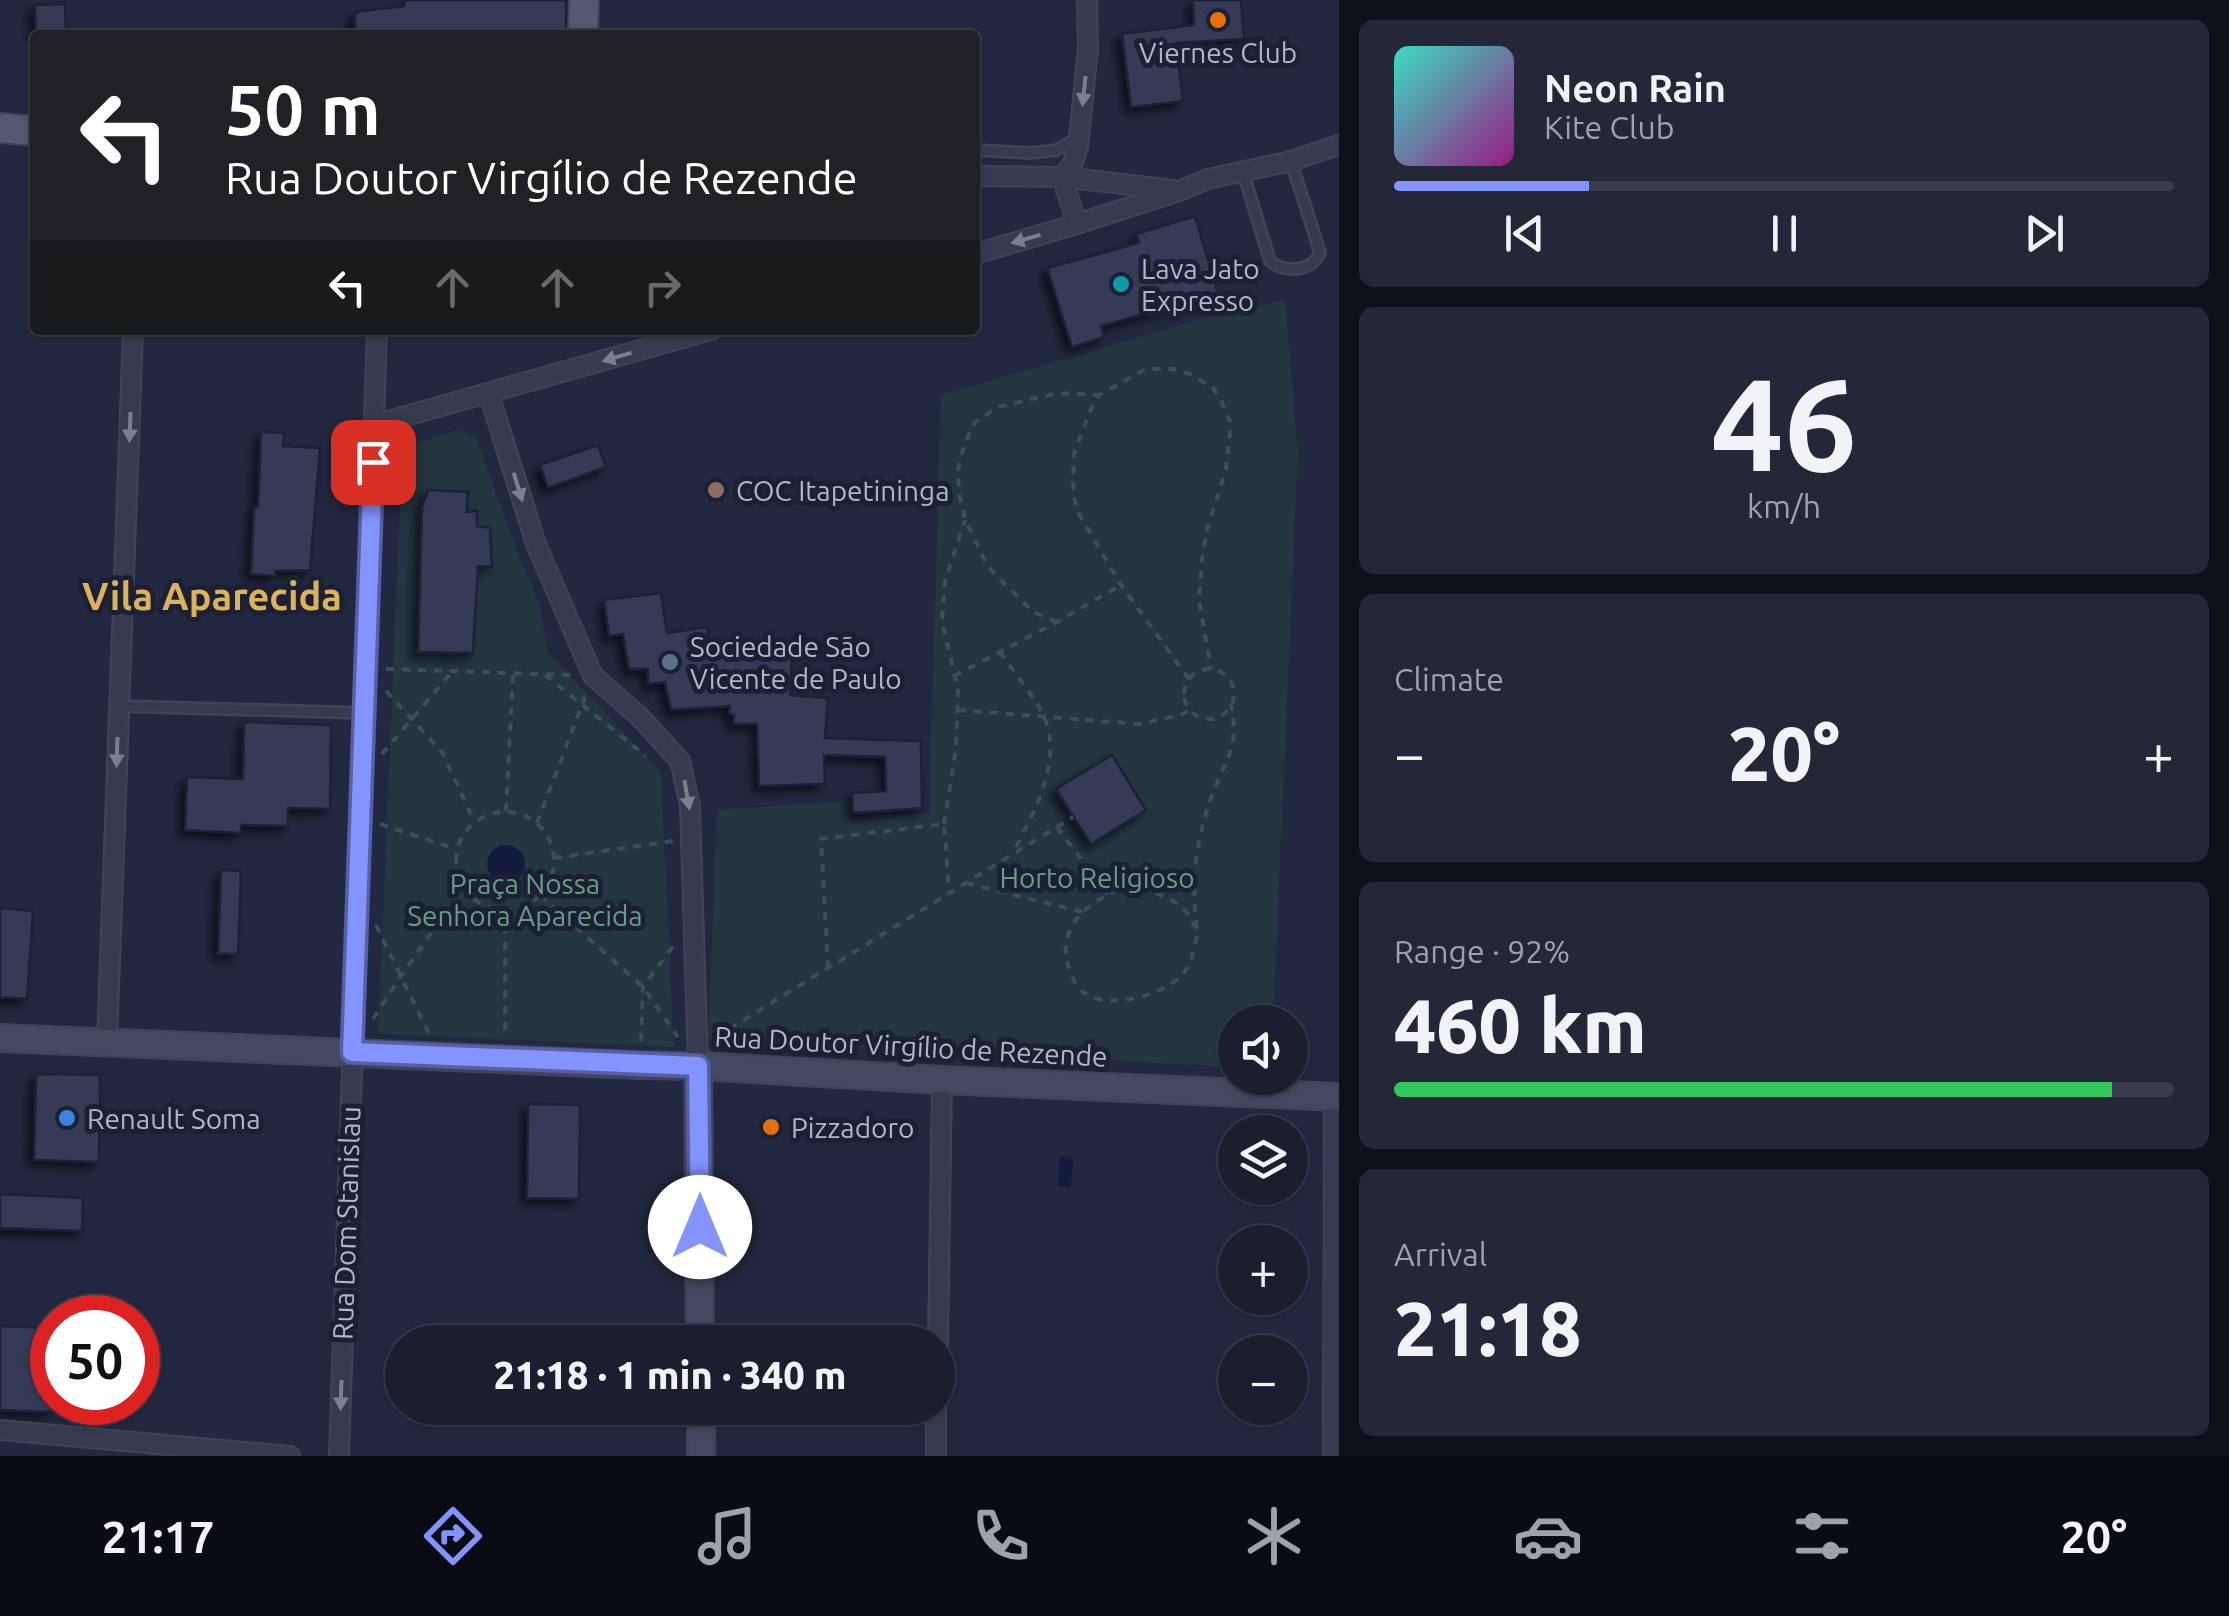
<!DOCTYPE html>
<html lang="en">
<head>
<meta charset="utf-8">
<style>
  :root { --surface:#1a1e2f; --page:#232737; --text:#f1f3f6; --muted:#9fa2aa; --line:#383c4b; --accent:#8394ff }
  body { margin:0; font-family:Ubuntu,sans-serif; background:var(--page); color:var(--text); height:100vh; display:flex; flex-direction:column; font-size:38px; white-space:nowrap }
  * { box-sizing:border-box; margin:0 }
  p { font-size:32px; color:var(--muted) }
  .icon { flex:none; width:55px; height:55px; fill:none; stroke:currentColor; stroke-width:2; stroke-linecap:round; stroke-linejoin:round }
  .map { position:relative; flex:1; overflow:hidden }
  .details { display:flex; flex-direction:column; gap:20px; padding:20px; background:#0e101a; width:890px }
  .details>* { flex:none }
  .banner { position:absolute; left:30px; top:30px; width:950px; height:305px; border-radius:10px; box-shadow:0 2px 8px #0004,0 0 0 2px var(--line); background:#202124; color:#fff; overflow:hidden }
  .buttons { position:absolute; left:1218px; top:1005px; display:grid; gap:20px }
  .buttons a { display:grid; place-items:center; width:90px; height:90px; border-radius:50%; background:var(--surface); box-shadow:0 2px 8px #0004,0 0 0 2px var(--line); font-size:50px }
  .speed { position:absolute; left:30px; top:1295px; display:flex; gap:20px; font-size:50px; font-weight:700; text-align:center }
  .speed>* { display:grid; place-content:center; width:130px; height:130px; border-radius:50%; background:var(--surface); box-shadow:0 2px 8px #0004,0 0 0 2px var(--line); line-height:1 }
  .speed .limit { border:15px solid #d22; background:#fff; color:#111 }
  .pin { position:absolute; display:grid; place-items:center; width:85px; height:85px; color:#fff; margin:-42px; border-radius:20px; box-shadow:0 5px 15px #0006 }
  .me { position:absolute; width:110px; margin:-55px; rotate:0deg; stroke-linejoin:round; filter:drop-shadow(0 0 8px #0008) }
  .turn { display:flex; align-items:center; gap:35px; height:210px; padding:0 30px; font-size:45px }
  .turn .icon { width:130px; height:130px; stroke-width:2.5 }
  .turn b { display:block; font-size:70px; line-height:85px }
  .lanes { display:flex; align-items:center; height:95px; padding:0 30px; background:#0003; justify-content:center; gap:50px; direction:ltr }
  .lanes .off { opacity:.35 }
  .big { font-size:75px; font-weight:800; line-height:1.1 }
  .details .tile { flex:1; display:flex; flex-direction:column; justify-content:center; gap:15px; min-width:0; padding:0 35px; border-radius:15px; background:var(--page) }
  .details .dial { align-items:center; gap:0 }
  .dial b { font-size:130px; line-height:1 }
  .song { display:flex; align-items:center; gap:30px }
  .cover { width:120px; height:120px; border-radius:15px; background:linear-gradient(135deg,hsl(170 70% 55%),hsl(310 70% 35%)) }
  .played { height:10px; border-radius:5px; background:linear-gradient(90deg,var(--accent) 25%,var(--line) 25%) }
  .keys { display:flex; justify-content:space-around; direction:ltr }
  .heat { display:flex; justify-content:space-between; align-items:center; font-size:55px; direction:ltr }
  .charge { height:15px; border-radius:8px; background:linear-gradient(90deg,#34c759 92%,var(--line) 0) }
  .trip { position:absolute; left:385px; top:1325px; width:570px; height:100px; border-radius:50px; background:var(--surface); box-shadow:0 2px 8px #0004,0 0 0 2px var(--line); font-weight:800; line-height:100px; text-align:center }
  .tabs { display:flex; height:160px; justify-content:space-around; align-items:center; background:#0a0c13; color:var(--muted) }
  .tabs .icon { width:70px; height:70px }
  .tabs .active { color:var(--accent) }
  .tabs b { font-size:45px; color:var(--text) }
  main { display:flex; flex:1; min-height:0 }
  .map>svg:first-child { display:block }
  .green { fill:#243640 }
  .water { fill:#141b3e }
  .building { fill:#343a56; stroke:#1d2236; stroke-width:2.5; filter:url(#shadow) }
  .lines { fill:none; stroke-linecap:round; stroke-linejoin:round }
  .lane-casing { stroke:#3f4458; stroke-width:14 }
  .street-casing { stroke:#3f4458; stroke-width:22 }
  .secondary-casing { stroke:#3f4458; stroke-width:30 }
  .primary-casing { stroke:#3f4458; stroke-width:32 }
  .path { stroke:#3d5058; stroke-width:4; stroke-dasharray:8 8; stroke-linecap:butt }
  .lane { stroke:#363b4f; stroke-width:9 }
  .street { stroke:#363b4f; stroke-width:18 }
  .secondary { stroke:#444862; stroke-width:25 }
  .primary { stroke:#54596f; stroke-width:28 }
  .oneway { fill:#7a7f93 }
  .route-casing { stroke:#5560a6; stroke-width:25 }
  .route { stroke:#8394ff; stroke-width:18 }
  .food-dot { fill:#e8710a; stroke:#1b2034; stroke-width:4 }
  .culture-dot { fill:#0f9aa8; stroke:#1b2034; stroke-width:4 }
  .education-dot { fill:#8d6e63; stroke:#1b2034; stroke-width:4 }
  .service-dot { fill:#5c6f8a; stroke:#1b2034; stroke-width:4 }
  .shop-dot { fill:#3f7fe0; stroke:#1b2034; stroke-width:4 }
  .labels { text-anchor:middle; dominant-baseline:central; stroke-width:10; stroke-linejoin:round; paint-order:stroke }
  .poi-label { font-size:28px; fill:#b2b6ca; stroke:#1b2034; text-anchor:start }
  .park-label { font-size:28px; fill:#689d81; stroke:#1b2034 }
  .street-label { font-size:28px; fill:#b2b6ca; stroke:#1b2034 }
  .district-label { font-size:38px; font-weight:bold; fill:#dcb35b; stroke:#1b2034 }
</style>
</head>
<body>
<main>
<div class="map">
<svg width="1339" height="1456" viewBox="0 0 1339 1456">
  <defs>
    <filter id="shadow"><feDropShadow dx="-6" dy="6" stdDeviation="5" flood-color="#0009"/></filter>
  </defs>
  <rect width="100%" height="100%" fill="#22283f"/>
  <path class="green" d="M1285,300L1298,452L1273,1022H1235V1067L708,1039L717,810L850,801V822L929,813L941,395L1229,311Z
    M458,430L476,438L519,556L539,602L548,652L661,772L674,1047L378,1034L402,459L418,442Z"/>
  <path class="water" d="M487 864a19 19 0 1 1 38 0a19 19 0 1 1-38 0Z
    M1060,1156L1073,1157L1071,1187L1058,1186Z"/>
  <path class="building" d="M405,0H566V35H355V12L404,6Z
    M1193,0H1241L1244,39L1176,43L1183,101L1131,107L1122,34L1194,25Z
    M65,4L66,35H36L35,5Z
    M1195,216L1218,293L1101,326L1104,337L1072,347L1047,268L1139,243L1136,234Z
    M261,432L284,433L283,446L320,448L310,570L275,571V576L251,574L254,507H258Z
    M598,445L606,467L548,488L540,465Z
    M428,490L468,492L467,512L477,511V526L490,528L492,567L478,566L473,653L418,652L422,507Z
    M661,593L667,633L707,627L710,646L792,651L790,695L828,698L825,738L921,741L922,808L853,813L852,793L886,791L885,757L824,755L825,784L759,786L757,724H733L734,715L729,714L730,706L671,710L665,682L648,684V669H629L623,634L609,636L604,600Z
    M244,722L331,725L330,809L288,808V826L241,825V833L185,830L187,777L243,779Z
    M1112,755L1146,810L1091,844L1056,789Z
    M221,870L241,871L238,954H218Z
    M0,908L33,911L27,999L0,997Z
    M36,1074L100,1075L99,1162L34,1160Z
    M528,1104L580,1105L579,1199L527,1198Z
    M0,1194L83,1198L82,1231L0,1228Z
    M0,1326L52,1328V1412L0,1410Z"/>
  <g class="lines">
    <defs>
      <path id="lane" d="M975,150L1031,153L1057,150L1077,138
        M1243,172L1270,261C1285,274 1314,271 1320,252L1291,161
        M119,706L365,713"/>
      <path id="street" d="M975,176L1062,177L1174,190
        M1062,177L1072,165L1078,147L1088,50L1087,0
        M1062,177L1077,224
        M975,254L1077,224L1179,191L1208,179L1291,161L1339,145
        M489,394L536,544L593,676L640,717L680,761L690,806L698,1066
        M374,425L711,330
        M107,1042L133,330
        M938,1343L942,1080
        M0,1430L290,1456
        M339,1456L377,330
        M936,1456V1408
        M1333,1456L1334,1097"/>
      <path id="secondary" d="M0,1038L639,1065L698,1066L942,1080L1339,1097
        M698,1066L700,1342
        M701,1408V1456"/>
      <path id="primary" d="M583,35L584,0
        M0,128L35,131"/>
    </defs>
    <use href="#lane" class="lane-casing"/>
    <use href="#street" class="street-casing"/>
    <use href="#secondary" class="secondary-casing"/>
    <use href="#primary" class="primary-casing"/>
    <path class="path" d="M1057,622L1033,612L988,567L965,519L959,493L958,470L964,446L974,423L998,407L1058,393L1099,395
      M1000,652C1013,671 1035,697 1044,717C1064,761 1033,813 1014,851
      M386,669L571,675
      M1184 694a25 25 0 1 1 50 0a25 25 0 1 1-50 0Z
      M545,675L646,756
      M954,676L1057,622L1121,585
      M1189,679L1121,585L1076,509L1073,488L1074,454L1090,411L1099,395L1146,369H1172L1190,374L1213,388L1221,400L1231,424L1226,470L1207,529L1202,560L1199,601L1211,669
      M386,691L442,752L474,821
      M958,710L1140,724L1180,715L1190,710
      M382,754L450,674
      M506,811L513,674
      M456 861a49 49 0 1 1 98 0a49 49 0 1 1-98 0Z
      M537,823L585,697
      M380,824L456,849
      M944,824L956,749L958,689L942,621L945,581L965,520
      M1057,827L1107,894
      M554,858L673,841
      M966,883L1083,912
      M1124,888C1145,889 1171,895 1185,911C1190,916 1194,926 1198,932C1195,945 1193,958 1186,970C1171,994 1110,1010 1086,994C1076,988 1073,979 1069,968C1055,927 1089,900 1124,888Z
      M540,895L643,987L678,1037
      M505,910V1036
      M376,925L429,1034
      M1197,928C1190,879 1197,833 1215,788C1229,753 1239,744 1231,704
      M828,968L821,839L944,824L949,891
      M373,1019L401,976L463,888
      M716,1037L1073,817
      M641,1041L643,987L674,945"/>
    <use href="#lane" class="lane"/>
    <use href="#street" class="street"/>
    <use href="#secondary" class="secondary"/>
    <use href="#primary" class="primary"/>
  </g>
  <defs><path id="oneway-solid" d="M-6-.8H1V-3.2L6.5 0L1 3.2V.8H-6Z" transform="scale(2.5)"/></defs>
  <g class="oneway">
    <use href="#oneway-solid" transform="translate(1084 91) rotate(96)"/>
    <use href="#oneway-solid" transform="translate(1026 239) rotate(164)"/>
    <use href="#oneway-solid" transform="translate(617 357) rotate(164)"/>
    <use href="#oneway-solid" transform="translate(130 427) rotate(92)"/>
    <use href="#oneway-solid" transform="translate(518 487) rotate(73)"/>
    <use href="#oneway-solid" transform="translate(117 752) rotate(92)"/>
    <use href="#oneway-solid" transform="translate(687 795) rotate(80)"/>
    <use href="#oneway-solid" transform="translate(341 1395) rotate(92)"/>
  </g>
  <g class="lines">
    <defs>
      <path id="route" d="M373,462L352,1052L698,1066L700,1227"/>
    </defs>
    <use href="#route" class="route-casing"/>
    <use href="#route" class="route"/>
  </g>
  <g class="food-dot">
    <circle cx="1218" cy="20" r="10"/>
    <circle cx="771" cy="1127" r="10"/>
  </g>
  <circle class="culture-dot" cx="1121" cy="284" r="10"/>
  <circle class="education-dot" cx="716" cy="490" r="10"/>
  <circle class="service-dot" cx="670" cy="662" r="10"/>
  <circle class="shop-dot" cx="67" cy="1118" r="10"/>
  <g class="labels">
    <g class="poi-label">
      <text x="1218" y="52" text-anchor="middle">Viernes Club</text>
      <text x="1141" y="268">Lava Jato<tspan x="1141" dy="32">Expresso</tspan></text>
      <text x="736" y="490">COC Itapetininga</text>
      <text x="690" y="646">Sociedade São<tspan x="690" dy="32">Vicente de Paulo</tspan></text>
      <text x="87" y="1118">Renault Soma</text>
      <text x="791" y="1127">Pizzadoro</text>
    </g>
    <g class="park-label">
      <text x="1097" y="877">Horto Religioso</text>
      <text x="525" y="883">Praça Nossa<tspan x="525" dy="32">Senhora Aparecida</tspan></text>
    </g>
    <g class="street-label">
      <text transform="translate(911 1046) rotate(3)">Rua Doutor Virgílio de Rezende</text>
      <text transform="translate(346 1223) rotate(-88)">Rua Dom Stanislau</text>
    </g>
    <g class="district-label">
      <text x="212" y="596">Vila Aparecida</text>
    </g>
  </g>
</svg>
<div class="buttons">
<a><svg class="icon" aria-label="sound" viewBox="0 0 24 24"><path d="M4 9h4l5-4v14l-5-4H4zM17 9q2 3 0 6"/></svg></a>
<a><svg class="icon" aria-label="layers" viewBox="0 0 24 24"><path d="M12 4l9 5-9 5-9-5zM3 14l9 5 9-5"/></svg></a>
<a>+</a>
<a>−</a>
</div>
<div class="speed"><div class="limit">50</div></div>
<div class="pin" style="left:373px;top:462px;background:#d93025"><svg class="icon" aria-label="arrive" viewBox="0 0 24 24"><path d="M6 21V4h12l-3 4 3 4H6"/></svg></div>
<svg class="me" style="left:700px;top:1227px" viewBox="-20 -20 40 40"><circle r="19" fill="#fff"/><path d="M0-13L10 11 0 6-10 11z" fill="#8394ff"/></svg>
<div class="trip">21:18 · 1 min · 340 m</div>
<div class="banner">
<div class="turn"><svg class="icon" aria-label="left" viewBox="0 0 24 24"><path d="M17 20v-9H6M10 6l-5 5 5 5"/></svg><div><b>50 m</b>Rua Doutor Virgílio de Rezende</div></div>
<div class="lanes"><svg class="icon" aria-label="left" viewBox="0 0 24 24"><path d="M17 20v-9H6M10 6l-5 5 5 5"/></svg><svg class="icon off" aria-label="ahead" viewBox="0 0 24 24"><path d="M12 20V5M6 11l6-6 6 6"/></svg><svg class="icon off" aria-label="ahead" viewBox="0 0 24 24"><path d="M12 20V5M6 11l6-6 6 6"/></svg><svg class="icon off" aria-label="right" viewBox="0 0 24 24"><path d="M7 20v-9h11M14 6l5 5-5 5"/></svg></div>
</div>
</div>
<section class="details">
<div class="tile">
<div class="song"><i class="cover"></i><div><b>Neon Rain</b><p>Kite Club</p></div></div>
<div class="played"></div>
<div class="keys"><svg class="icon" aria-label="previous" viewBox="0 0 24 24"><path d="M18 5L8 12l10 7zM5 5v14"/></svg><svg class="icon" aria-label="pause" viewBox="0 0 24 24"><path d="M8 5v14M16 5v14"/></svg><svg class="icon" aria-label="next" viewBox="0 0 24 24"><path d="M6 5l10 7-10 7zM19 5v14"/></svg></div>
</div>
<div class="tile dial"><b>46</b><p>km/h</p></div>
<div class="tile"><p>Climate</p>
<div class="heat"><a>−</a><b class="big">20°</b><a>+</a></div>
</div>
<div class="tile"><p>Range · 92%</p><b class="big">460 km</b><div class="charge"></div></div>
<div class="tile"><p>Arrival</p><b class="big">21:18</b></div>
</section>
</main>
<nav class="tabs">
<b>21:17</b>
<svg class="icon active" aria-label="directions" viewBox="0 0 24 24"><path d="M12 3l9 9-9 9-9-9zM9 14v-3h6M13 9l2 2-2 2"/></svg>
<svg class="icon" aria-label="music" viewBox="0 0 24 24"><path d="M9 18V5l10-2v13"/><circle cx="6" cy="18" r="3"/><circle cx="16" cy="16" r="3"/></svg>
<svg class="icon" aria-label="phone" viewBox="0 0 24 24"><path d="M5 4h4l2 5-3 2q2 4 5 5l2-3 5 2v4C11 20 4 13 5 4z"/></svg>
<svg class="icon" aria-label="climate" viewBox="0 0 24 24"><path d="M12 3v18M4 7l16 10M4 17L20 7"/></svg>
<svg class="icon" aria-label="car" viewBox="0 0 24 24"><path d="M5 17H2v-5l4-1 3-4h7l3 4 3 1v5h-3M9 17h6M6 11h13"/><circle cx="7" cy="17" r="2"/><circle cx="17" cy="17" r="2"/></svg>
<svg class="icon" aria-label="filters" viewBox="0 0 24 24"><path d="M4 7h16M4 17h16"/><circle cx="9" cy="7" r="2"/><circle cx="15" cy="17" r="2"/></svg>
<b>20°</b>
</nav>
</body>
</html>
